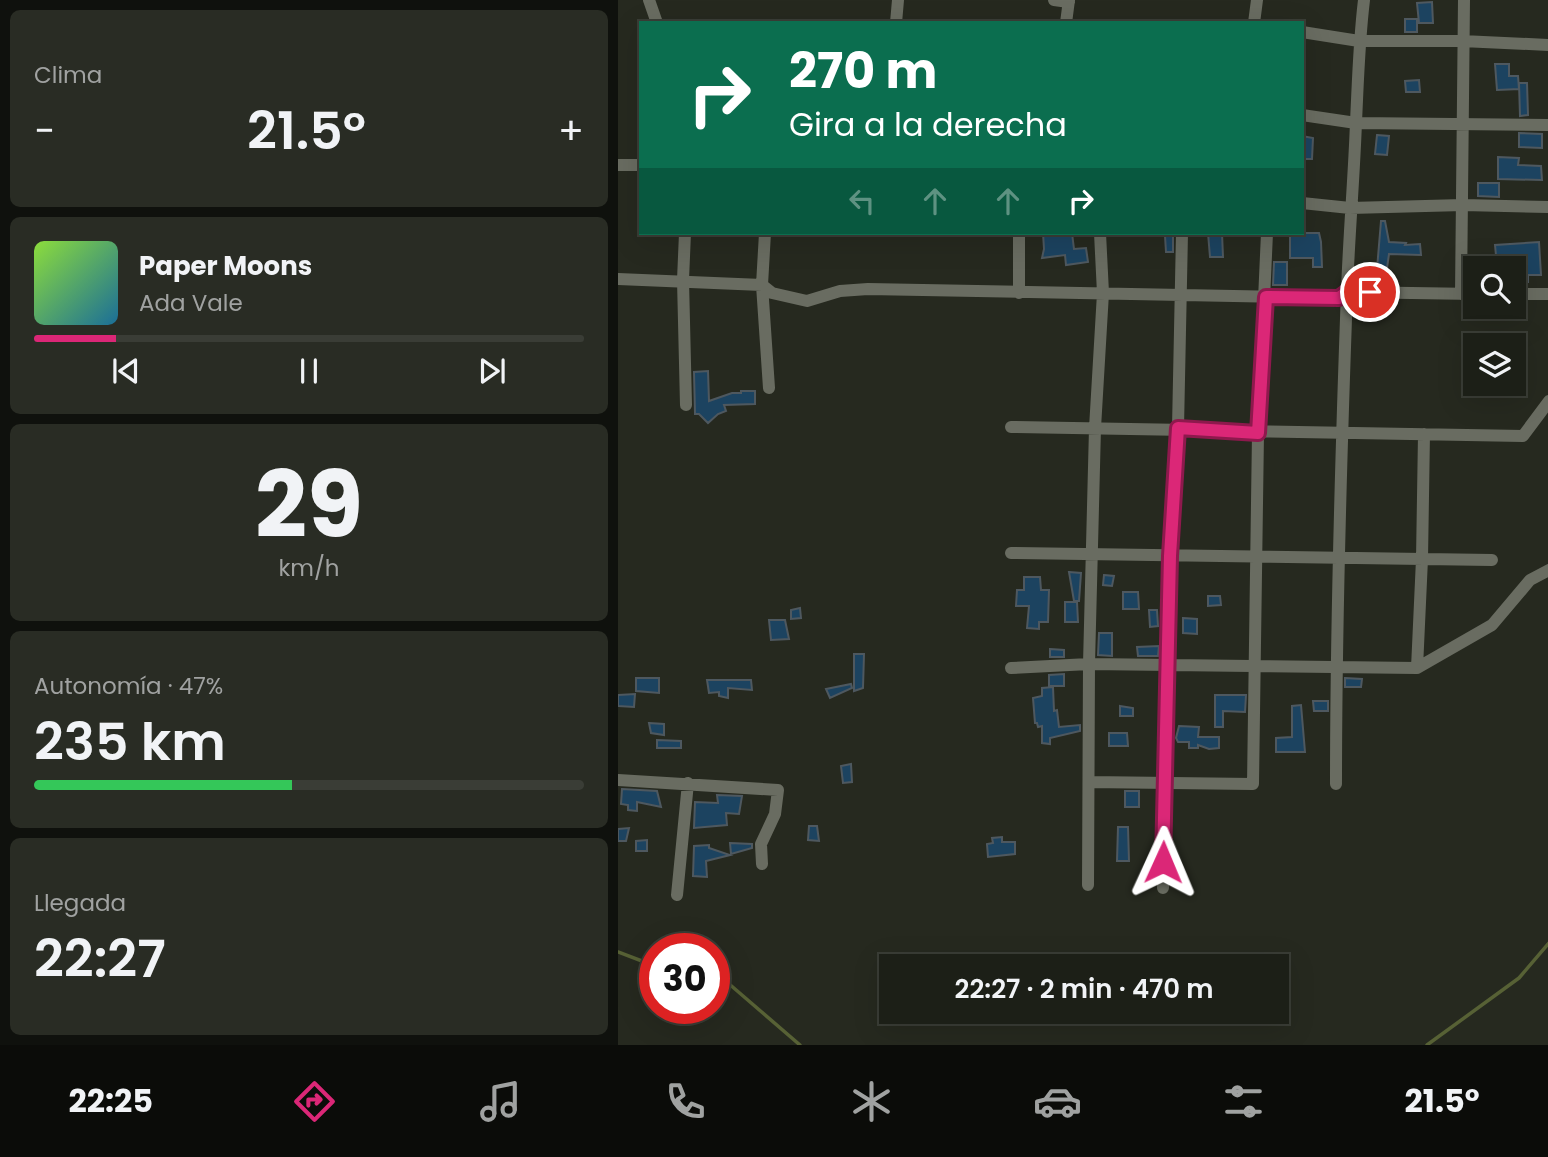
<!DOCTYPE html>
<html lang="es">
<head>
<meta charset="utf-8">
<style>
  :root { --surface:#1c1f17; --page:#292c24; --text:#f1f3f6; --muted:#a0a2a1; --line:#3a3d36; --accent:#db2777 }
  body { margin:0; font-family:Poppins,sans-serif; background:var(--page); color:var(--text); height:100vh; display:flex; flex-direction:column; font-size:26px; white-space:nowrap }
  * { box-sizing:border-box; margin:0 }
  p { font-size:23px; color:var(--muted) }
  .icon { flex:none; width:38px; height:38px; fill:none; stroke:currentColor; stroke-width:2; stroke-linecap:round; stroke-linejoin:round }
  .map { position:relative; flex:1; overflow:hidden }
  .panel { display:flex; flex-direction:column; gap:10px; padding:10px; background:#0f110d; width:618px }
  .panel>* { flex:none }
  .guide { position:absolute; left:21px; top:21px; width:665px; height:214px; border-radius:0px; box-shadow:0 7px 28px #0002,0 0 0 2px var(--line); background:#0b6e4f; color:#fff; overflow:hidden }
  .controls { position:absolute; left:845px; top:256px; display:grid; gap:14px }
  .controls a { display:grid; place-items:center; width:63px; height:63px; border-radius:0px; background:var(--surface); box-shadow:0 7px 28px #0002,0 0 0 2px var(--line); font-size:35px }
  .speed { position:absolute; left:21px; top:933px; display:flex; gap:14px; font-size:35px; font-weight:700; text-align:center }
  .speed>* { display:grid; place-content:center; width:91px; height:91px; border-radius:50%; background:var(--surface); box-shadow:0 7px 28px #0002,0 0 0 2px var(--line); line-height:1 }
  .speed .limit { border:10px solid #d22; background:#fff; color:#111 }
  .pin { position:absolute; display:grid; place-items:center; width:60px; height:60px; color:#fff; margin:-30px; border:4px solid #fff; border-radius:50%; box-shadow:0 2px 7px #0007 }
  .me { position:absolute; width:77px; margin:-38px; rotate:1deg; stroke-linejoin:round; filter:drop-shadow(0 0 5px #0008) }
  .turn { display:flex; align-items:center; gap:24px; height:147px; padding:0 35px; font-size:32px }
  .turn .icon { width:91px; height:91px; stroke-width:2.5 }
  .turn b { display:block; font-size:49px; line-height:60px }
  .lanes { display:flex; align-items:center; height:66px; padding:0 35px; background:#0003; justify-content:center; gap:35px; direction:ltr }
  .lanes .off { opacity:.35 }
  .big { font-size:52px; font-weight:600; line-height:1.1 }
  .panel .widget { flex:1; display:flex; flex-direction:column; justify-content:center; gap:10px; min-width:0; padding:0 24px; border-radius:10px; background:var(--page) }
  .panel .dial { align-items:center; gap:0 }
  .dial b { font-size:91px; line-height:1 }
  .song { display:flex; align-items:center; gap:21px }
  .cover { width:84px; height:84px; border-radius:10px; background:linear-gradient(135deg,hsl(90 70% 55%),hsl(200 70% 35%)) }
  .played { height:7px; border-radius:4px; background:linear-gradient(90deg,var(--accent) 15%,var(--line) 15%) }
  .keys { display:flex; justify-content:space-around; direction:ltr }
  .heat { display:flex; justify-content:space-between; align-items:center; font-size:38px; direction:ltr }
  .charge { height:10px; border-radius:5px; background:linear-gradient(90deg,#34c759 47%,var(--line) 0) }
  .trip { position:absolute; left:261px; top:954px; width:410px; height:70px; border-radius:0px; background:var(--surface); box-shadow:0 7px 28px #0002,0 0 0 2px var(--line); font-weight:600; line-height:70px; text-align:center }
  .dock { display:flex; height:112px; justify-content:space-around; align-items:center; background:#0b0c09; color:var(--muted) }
  .dock .icon { width:49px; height:49px }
  .dock .selected { color:var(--accent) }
  .dock b { font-size:32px; color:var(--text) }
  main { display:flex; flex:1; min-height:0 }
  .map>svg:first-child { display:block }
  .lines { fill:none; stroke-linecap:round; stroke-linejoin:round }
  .stream { stroke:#576135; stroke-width:3.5 }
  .building { fill:#1c4360; stroke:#4e585f; stroke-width:2 }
  .minor { stroke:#696c61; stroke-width:12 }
  .route-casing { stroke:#8e194d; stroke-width:18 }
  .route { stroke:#db2777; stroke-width:12 }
</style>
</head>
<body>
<main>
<section class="panel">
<div class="widget"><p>Clima</p>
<div class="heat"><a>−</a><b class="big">21.5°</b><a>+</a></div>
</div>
<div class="widget">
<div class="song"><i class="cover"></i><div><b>Paper Moons</b><p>Ada Vale</p></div></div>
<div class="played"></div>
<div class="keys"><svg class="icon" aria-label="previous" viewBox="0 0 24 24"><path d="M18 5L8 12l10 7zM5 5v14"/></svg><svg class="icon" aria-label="pause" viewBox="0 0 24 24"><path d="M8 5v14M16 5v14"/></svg><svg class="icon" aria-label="next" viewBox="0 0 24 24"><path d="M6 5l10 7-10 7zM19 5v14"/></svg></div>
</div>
<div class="widget dial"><b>29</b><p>km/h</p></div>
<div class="widget"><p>Autonomía · 47%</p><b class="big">235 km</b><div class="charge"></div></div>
<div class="widget"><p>Llegada</p><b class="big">22:27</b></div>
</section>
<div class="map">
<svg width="931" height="1045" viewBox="0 0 931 1045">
  <rect width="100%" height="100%" fill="#26291f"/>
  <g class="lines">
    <path class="stream" d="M0,952L37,966
      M96,980L110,983L182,1045
      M809,1045L901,978L931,943"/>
  </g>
  <path class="building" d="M814,2L815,23H801L799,3Z
    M787,19H799V32H787Z
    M877,64H891V76H900L901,89L879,90Z
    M801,80L802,92H788L787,81Z
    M901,83H909L910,115L902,116Z
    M901,133L924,134V148L901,147Z
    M759,135L771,136L769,155L757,154Z
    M684,136L695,138L694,159H684Z
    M880,157L901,158L900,165L923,166L924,180L880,179Z
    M860,183H881V197L860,196Z
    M763,221H767L771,242L788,243L787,245L802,244L803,255L771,254L767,282L758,281Z
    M425,233H454L456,249L468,248L470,262L448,265L447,255L424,258L426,249Z
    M590,233H604L605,257H592Z
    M672,233H701L703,242L704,267H695V258H672Z
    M547,236H555V252H548Z
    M921,242L923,275H910V282H900V263L879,266L877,245Z
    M656,262H669V285H655Z
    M90,371L91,401L114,393H123V391H137V404L106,405L108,411L100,414L90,423L81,414H77L76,372Z
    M451,572L463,573L461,601H456Z
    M486,575L496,576L494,586L485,585Z
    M406,577H422L423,590H431L430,622H421V629L409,628L411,606H398L399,590H406Z
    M505,592H520L521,609H505Z
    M590,596H602L603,605L590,606Z
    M447,602H459L460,622H447Z
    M182,608L183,618L173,619V610Z
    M531,610H539L540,626L532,627Z
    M565,618L579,619V634L565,633Z
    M151,620H167L171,639L153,640Z
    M481,633H494V656L480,655Z
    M541,646L540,656H520L519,647Z
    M432,649L446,650V657H432Z
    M236,654H246L245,688L236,691Z
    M446,674V686H431V675Z
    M18,678H41V693L18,691Z
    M727,678L744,679L743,687H727Z
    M89,680H133L134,690L110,688V698L101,696V692L91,693Z
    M233,684L234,688L212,698L208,689Z
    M435,687L436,711L439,710L441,727L462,725V731L432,738V744L424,743V726L420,727L419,723H417L415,698L424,696V688Z
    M17,694L16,707L0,706V695Z
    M597,695H628L627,712L605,711V727H597Z
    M695,701H710V711H696Z
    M683,705L687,752H658V738L674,737V706Z
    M502,706L515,708V716H502Z
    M31,723L46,724V735L33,733Z
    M561,726L581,727L580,737H601V748L591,749L580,745V748H571V742H560L558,738Z
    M491,733H509L510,746H491Z
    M39,740L63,741V748H39Z
    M233,764L234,782L225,783L223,766Z
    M4,789L39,791L43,807L19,802V811L10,810V805L3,804Z
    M507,791H521V807H507Z
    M99,795L124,796L121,814L108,813L109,825L76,828L77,802L100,803Z
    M191,826H199L201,841L190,840Z
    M500,827H510L511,861H499Z
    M11,828L8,841H0V829Z
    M384,837V842H397V854L370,857L369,844L375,843L374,838Z
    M29,840V851H18V841Z
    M112,843L134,844V848L113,854Z
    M91,845V848L112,855L88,861L89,877L75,876L76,846Z"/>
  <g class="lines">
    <path class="minor" d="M31,0L39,23
      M436,0L451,2
      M278,23L280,0
      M448,23L451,0
      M636,23L639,0
      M684,32L741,41H844L931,45
      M684,115L738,123L931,125
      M0,165H23
      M684,203L732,208L845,205L931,207
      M67,233L65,280L68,405
      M147,233L144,285L151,388
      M401,233V293
      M0,279L144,285L154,293L189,301L222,291L250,289L721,298L729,292L858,294
      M843,294L846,0
      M896,294H931
      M393,427C564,430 735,433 905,436L931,401
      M393,553L874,560
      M393,668L471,664L799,668L874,625L912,580L931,570
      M799,668L804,559L806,434
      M0,780L160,790L157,814L143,844L144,864
      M471,782L635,784L640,433L649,233
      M718,784C718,619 723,455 729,291C731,234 736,178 738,122C740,81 741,41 746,0
      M470,885L471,664L477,428L485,293L482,233
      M545,888L549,665L552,556L560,428L564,233
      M59,895L70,783"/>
  </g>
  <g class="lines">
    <defs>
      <path id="route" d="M545,862L552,556L560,428L640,433L648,297L721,298L729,292H752"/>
    </defs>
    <use href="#route" class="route-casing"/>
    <use href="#route" class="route"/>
  </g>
</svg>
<div class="controls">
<a><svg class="icon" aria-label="search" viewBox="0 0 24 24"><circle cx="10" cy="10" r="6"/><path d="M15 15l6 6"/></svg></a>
<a><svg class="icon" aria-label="layers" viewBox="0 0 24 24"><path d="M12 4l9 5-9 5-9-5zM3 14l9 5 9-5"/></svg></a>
</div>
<div class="speed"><div class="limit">30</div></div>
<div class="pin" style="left:752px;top:292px;background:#d93025"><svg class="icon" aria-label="arrive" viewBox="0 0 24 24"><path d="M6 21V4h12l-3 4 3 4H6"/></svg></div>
<svg class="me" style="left:545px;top:862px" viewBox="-20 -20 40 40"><path d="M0-17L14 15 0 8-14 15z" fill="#db2777" stroke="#fff" stroke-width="4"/></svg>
<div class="trip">22:27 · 2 min · 470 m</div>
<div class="guide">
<div class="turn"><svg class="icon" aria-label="right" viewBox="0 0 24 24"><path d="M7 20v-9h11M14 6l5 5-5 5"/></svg><div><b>270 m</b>Gira a la derecha</div></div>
<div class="lanes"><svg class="icon off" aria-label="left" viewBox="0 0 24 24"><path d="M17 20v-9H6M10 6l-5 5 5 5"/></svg><svg class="icon off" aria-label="ahead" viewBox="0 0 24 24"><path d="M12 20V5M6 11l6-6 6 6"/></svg><svg class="icon off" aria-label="ahead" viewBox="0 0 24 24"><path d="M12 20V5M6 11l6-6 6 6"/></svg><svg class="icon" aria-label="right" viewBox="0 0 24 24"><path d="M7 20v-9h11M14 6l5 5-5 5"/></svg></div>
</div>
</div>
</main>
<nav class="dock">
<b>22:25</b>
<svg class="icon selected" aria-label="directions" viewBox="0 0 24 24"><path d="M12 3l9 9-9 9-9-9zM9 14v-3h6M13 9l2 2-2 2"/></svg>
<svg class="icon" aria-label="music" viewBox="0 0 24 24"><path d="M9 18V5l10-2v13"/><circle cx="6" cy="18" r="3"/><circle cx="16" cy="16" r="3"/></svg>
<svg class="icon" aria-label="phone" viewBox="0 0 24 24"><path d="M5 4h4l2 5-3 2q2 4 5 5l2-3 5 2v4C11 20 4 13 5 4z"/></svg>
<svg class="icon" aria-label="climate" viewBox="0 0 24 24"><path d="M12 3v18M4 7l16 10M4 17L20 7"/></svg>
<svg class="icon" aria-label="car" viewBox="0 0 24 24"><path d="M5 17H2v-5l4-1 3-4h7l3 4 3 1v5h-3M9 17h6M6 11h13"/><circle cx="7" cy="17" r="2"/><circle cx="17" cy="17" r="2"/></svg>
<svg class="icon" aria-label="filters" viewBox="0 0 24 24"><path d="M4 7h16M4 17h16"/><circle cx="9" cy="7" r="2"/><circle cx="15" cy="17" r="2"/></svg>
<b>21.5°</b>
</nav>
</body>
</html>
